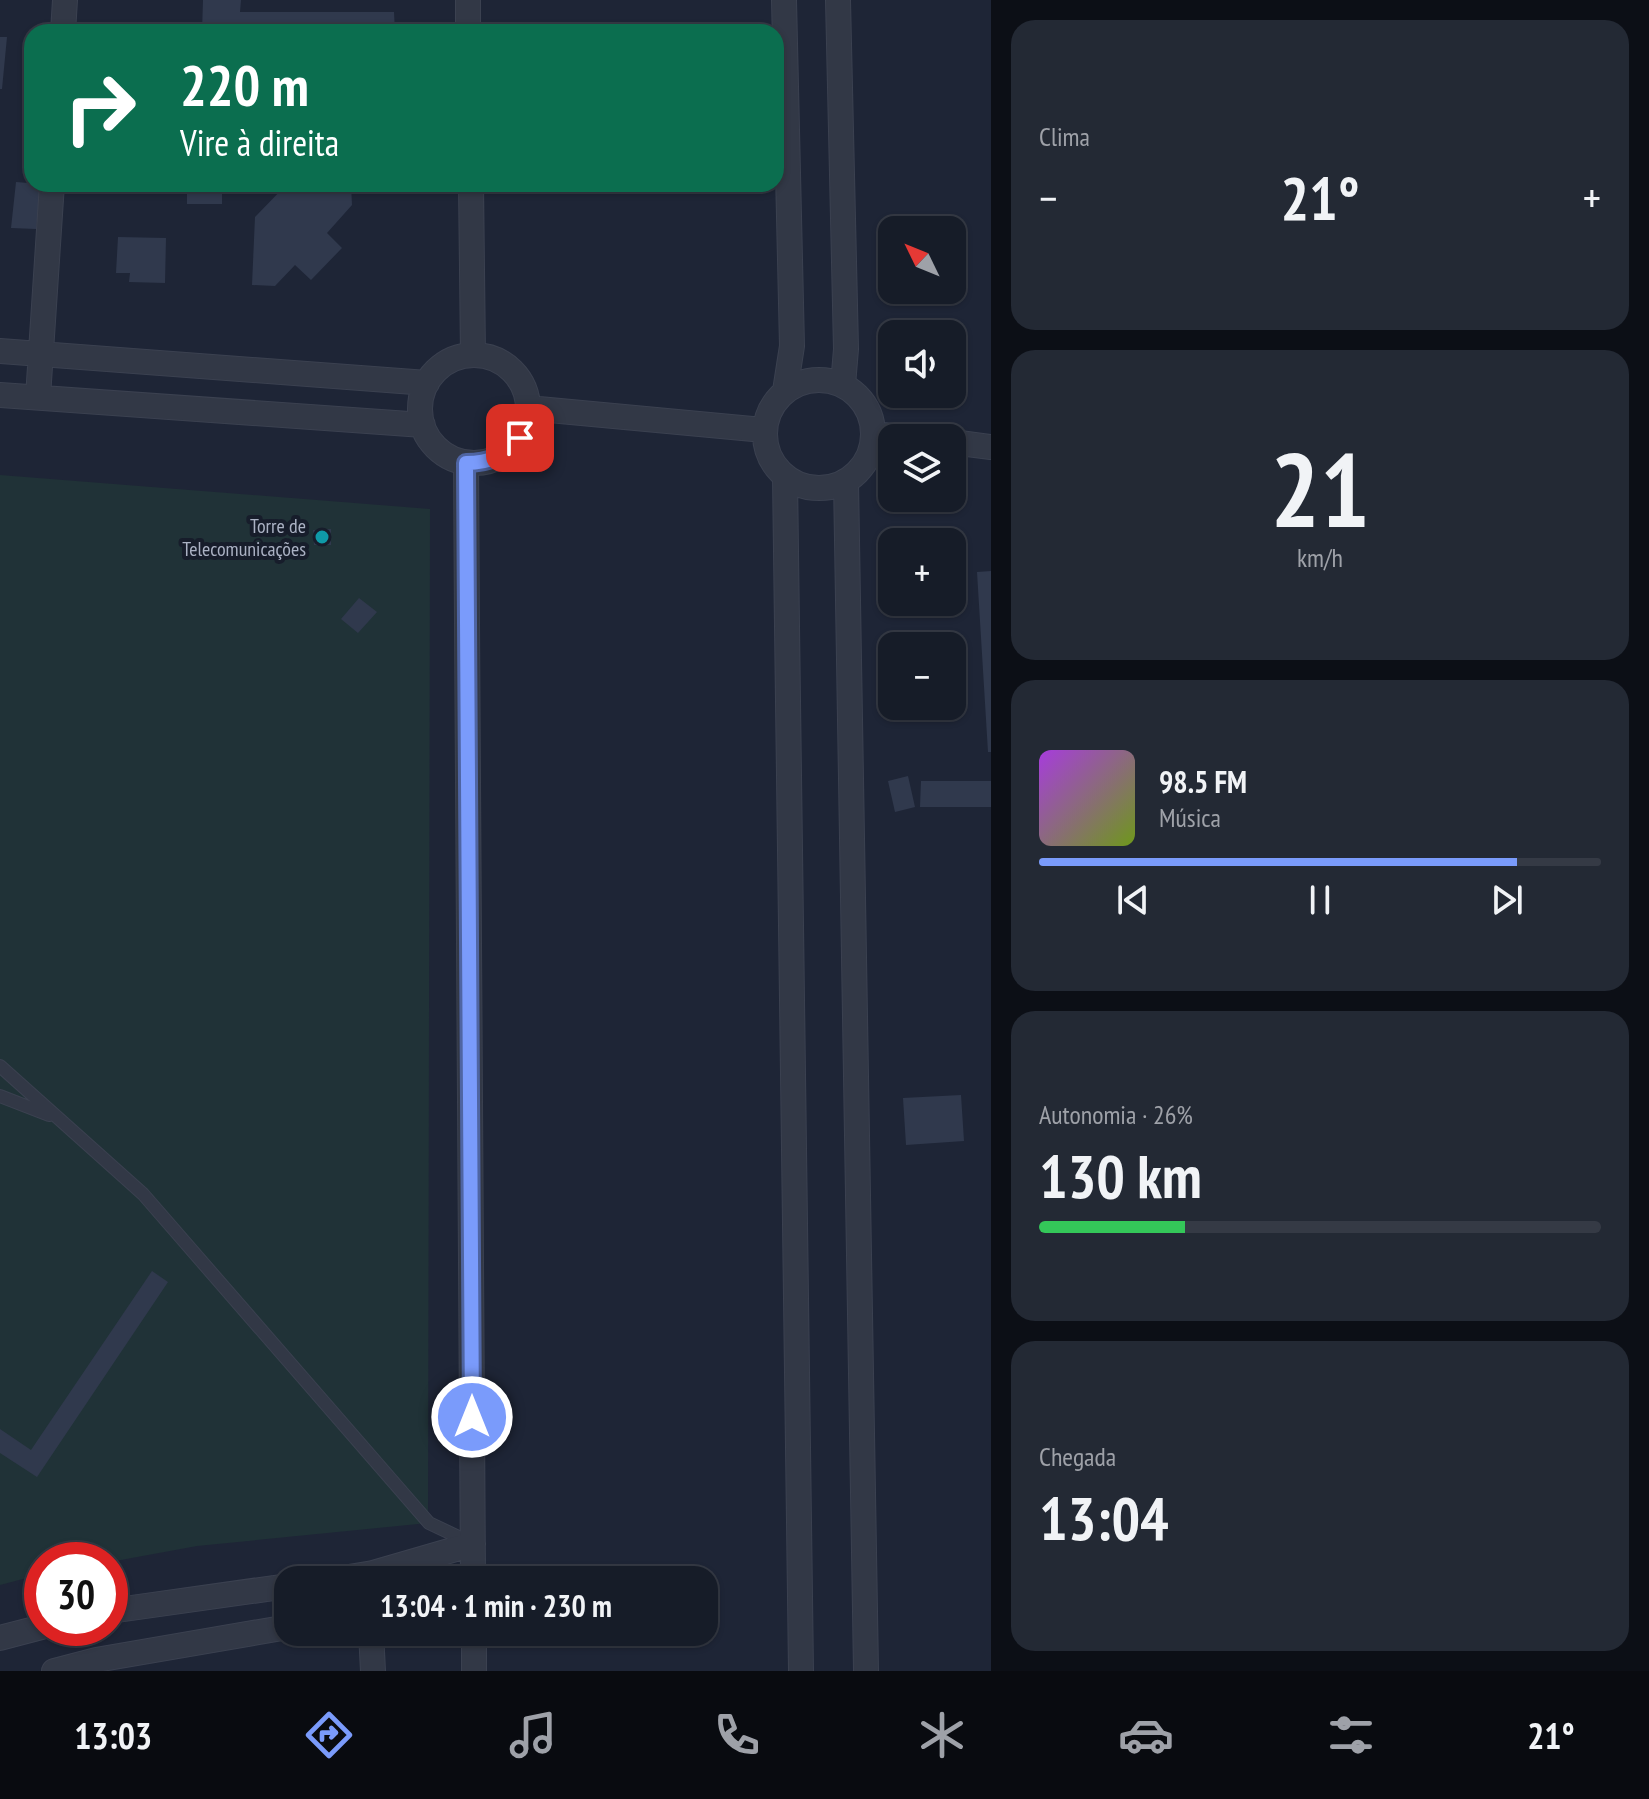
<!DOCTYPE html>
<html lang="pt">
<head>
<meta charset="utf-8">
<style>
  :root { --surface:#161c28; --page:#232934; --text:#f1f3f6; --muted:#9ea1a8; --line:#353a45; --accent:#7a9bfb }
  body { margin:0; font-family:"PT Sans Narrow",sans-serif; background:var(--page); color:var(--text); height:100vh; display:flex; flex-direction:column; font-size:30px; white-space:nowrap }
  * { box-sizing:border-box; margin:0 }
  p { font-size:26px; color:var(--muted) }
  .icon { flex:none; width:44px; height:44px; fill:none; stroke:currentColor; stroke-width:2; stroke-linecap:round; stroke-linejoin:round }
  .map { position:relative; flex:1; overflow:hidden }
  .details { display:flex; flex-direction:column; gap:20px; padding:20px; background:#0c0f16; width:658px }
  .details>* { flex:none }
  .guide { position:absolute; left:24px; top:24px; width:760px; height:168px; border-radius:24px; box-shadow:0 2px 6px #0004,0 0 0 2px var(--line); background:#0b6e4f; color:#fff; overflow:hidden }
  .needle { width:52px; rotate:313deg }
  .buttons { position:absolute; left:878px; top:216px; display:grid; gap:16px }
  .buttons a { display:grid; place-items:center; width:88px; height:88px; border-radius:16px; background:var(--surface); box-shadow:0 2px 6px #0004,0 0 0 2px var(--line); font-size:40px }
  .speed { position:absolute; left:24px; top:1542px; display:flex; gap:16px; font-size:40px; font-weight:700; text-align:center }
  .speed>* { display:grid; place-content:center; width:104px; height:104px; border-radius:50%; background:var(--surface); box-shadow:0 2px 6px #0004,0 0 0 2px var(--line); line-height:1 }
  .speed .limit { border:12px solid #d22; background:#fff; color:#111 }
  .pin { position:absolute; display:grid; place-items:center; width:68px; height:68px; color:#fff; margin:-34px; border-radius:16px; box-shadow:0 4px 12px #0006 }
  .me { position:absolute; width:88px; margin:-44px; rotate:0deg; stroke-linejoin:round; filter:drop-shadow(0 0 6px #0008) }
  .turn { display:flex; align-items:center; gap:28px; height:168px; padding:0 24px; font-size:36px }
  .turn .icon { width:104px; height:104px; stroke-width:2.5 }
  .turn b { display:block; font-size:56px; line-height:68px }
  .big { font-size:60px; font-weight:800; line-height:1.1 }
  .details .widget { flex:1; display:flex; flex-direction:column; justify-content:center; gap:12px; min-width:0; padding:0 28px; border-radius:24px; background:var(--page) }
  .details .dial { align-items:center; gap:0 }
  .dial b { font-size:104px; line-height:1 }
  .song { display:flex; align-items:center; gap:24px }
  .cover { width:96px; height:96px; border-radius:12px; background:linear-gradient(135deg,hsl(280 70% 55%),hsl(80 70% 35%)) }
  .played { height:8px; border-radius:4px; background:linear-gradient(90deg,var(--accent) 85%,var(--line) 85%) }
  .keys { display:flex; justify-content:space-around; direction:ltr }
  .heat { display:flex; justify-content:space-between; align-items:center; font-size:44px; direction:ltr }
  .charge { height:12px; border-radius:6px; background:linear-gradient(90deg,#34c759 26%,var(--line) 0) }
  .trip { position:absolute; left:274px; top:1566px; width:444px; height:80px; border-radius:24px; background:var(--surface); box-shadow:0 2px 6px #0004,0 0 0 2px var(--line); font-weight:800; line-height:80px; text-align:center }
  .tabs { display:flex; height:128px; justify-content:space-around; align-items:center; background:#090b10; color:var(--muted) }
  .tabs .icon { width:56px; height:56px }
  .tabs .current { color:var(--accent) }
  .tabs b { font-size:36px; color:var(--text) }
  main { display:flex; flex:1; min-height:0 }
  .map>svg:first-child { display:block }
  .green { fill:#203237 }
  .building { fill:#30394d }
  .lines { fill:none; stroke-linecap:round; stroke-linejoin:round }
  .lane-casing { stroke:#3b4150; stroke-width:14 }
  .street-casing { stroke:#3b4150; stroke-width:26 }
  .lane { stroke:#323846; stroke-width:12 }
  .street { stroke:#323846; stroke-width:24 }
  .route-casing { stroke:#4f65a3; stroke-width:20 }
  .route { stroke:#7a9bfb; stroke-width:14 }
  .culture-dot { fill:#0f9aa8; stroke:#171d2b; stroke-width:3 }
  .labels { text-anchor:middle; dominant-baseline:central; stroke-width:8; stroke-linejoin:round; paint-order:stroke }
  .poi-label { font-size:20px; fill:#abb2c4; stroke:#171d2b; text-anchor:end }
</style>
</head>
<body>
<main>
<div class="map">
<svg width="991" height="1671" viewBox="0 0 991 1671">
  <rect width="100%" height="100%" fill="#1e2536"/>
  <path class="green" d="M0,475L430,509L428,1523L197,1546L110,1562L42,1560V1574L0,1585Z"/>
  <path class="building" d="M203,0H241L240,12H394L395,32H202Z
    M0,37H7L2,89H0Z
    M16,182L41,184L36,229L11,228Z
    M187,184H222V204H187Z
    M287,184H351L352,205L327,233L342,248L311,280L295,265L275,286L252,285L255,217Z
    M118,237L166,238L165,283L129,282L130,273H116Z
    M331,529V545H314L313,530Z
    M991,571V752H988L977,572Z
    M359,598L377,612L358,633L341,619Z
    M908,776L915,807L895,812L888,781Z
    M921,781H991V807H920Z
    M961,1095L964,1141L906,1145L903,1098Z
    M152,1271L168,1282L37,1477L0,1453V1429L31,1450Z"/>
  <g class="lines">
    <defs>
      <path id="lane" d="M0,1066L143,1194L429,1523L469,1542
        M0,1096L49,1115"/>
      <path id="street" d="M468,0V32
        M784,0L792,346L785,391
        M838,0L846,349L843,385
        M63,32L65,0
        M471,184L473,355
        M0,351L427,383
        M420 409a54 54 0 1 1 108 0a54 54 0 1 1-108 0Z
        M765 434a54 54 0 1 1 108 0a54 54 0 1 1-108 0Z
        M0,395L423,425
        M38,397L52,184
        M528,408L764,430
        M873,434L912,438
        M952,442L991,447
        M466,463L473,1580
        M785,477L801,1671
        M846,481L866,1671
        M331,1580L373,1573L473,1544
        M110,1611L288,1586
        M371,1632L373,1671
        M474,1632V1671
        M0,1638L42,1627
        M54,1671L96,1660L288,1627"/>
    </defs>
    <use href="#lane" class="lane-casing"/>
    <use href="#street" class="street-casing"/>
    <use href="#lane" class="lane"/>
    <use href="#street" class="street"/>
  </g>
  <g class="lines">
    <defs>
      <path id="route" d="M472,1417L466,463C490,463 505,456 520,438"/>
    </defs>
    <use href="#route" class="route-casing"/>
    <use href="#route" class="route"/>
  </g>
  <circle class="culture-dot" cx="322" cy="537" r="8"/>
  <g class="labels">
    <g class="poi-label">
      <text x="306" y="526">Torre de<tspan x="306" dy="23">Telecomunicações</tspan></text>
    </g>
  </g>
</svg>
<div class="buttons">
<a><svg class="needle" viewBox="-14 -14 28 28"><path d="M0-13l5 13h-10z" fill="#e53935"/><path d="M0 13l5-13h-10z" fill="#9ea1a8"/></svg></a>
<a><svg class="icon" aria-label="sound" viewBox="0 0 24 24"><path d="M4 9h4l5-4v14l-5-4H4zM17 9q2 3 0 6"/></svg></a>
<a><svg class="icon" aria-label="layers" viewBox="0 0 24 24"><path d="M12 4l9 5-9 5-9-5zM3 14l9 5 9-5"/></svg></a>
<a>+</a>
<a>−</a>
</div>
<div class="speed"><div class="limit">30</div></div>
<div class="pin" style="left:520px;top:438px;background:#d93025"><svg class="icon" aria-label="arrive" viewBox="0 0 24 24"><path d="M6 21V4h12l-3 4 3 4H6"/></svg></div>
<svg class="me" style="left:472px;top:1417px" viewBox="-20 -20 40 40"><circle r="17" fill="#7a9bfb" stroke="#fff" stroke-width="3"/><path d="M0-11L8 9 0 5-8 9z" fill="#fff"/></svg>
<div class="trip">13:04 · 1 min · 230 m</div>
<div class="guide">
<div class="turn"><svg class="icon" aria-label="right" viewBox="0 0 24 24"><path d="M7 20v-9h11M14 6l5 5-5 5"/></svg><div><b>220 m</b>Vire à direita</div></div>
</div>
</div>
<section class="details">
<div class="widget"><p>Clima</p>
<div class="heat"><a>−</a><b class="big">21°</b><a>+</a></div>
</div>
<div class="widget dial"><b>21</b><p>km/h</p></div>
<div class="widget">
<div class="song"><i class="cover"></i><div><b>98.5 FM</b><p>Música</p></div></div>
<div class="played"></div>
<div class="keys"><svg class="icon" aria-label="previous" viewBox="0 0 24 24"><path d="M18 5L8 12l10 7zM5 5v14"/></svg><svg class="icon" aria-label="pause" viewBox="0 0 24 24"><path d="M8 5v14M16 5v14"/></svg><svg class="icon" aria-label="next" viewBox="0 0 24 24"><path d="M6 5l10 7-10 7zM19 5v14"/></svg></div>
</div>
<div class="widget"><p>Autonomia · 26%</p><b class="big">130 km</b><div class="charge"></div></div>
<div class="widget"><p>Chegada</p><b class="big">13:04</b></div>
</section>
</main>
<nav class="tabs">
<b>13:03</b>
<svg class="icon current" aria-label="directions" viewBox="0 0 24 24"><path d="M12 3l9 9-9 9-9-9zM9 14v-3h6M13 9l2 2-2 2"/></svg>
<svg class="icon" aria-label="music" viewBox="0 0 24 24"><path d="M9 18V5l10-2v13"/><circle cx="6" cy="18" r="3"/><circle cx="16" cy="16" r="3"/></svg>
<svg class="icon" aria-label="phone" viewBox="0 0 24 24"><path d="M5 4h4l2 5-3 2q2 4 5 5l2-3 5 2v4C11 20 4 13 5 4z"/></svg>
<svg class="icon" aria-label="climate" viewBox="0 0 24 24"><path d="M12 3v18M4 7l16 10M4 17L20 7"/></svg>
<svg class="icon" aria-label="car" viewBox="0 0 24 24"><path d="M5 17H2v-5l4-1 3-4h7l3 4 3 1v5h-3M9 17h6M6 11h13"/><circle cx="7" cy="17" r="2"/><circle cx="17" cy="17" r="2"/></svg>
<svg class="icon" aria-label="filters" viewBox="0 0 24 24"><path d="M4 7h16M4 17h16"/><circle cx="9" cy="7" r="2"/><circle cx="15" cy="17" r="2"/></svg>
<b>21°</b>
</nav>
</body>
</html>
